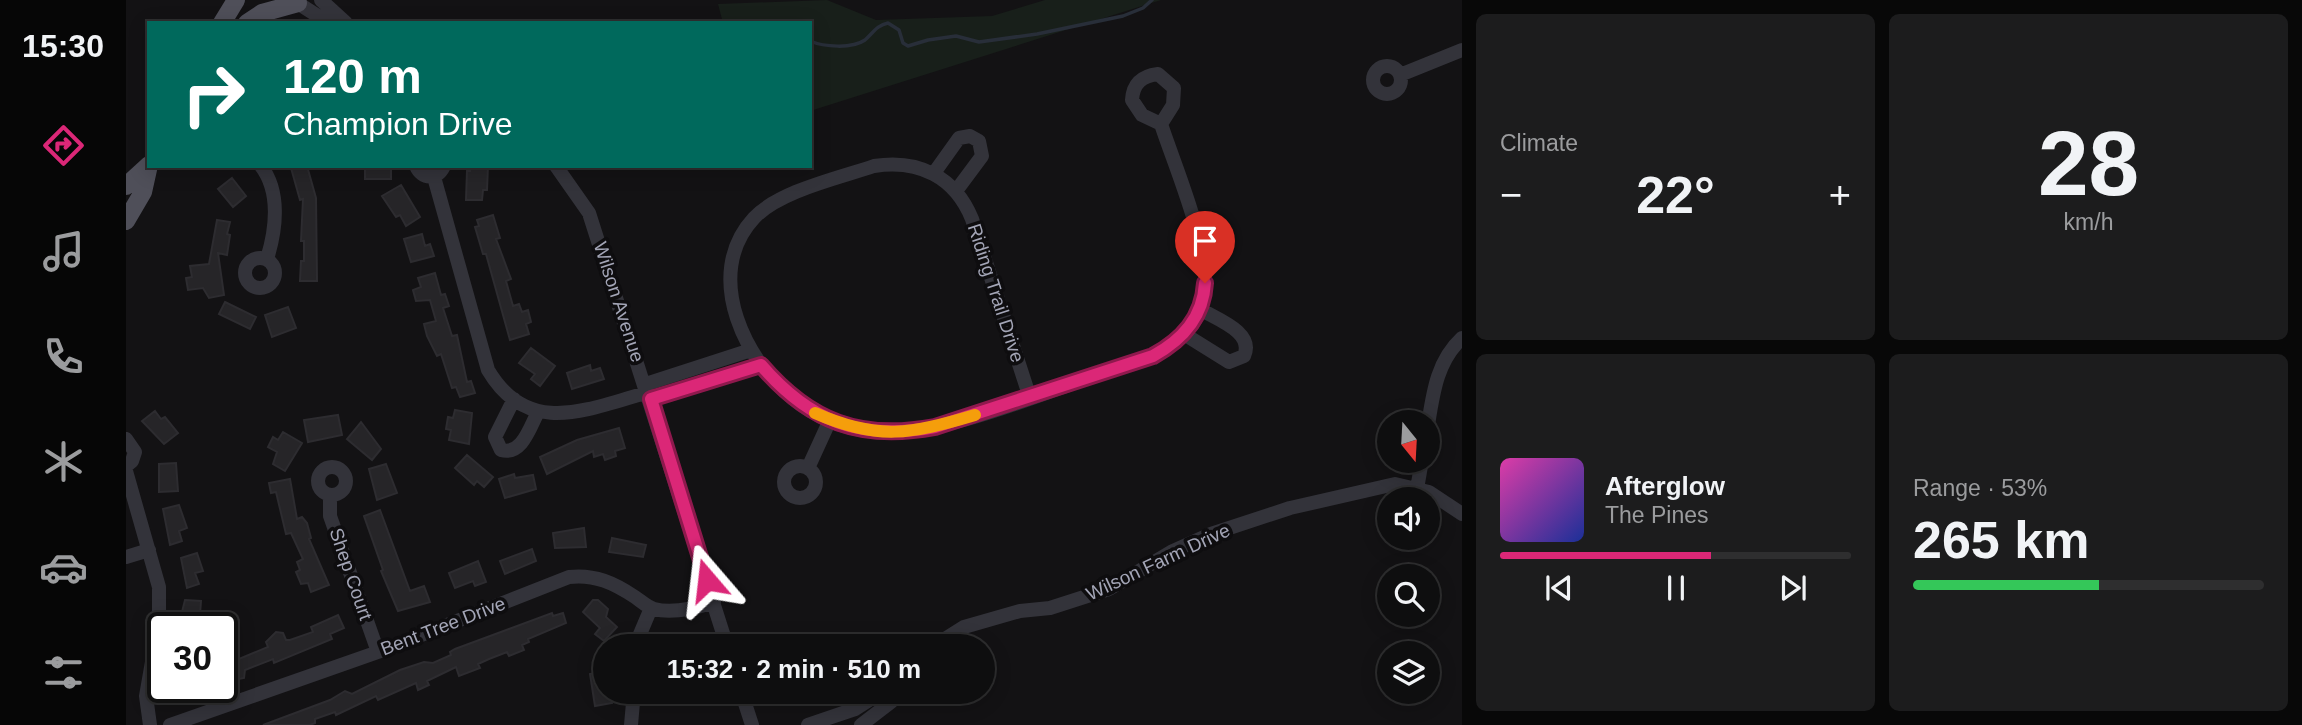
<!DOCTYPE html>
<html lang="en">
<head>
<meta charset="utf-8">
<style>
  :root { --surface:#0e0e0f; --page:#1c1c1d; --text:#f1f3f6; --muted:#9b9c9e; --line:#2e2e2f; --accent:#db2777 }
  body { margin:0; font-family:Helvetica,sans-serif; background:var(--page); color:var(--text); height:100vh; display:flex; flex-direction:column; font-size:26px; white-space:nowrap }
  * { box-sizing:border-box; margin:0 }
  p { font-size:23px; color:var(--muted) }
  .icon { flex:none; width:38px; height:38px; fill:none; stroke:currentColor; stroke-width:2; stroke-linecap:round; stroke-linejoin:round }
  .map { position:relative; flex:1; overflow:hidden }
  .side { display:flex; flex-direction:column; gap:14px; padding:14px; background:#080808; width:840px }
  .side>* { flex:none }
  .banner { position:absolute; left:21px; top:21px; width:665px; height:147px; border-radius:0px; box-shadow:0 4px 18px #0003,0 0 0 2px var(--line); background:#00695c; color:#fff; overflow:hidden }
  .needle { width:46px; rotate:162deg }
  .controls { position:absolute; left:1251px; top:410px; display:grid; gap:14px }
  .controls a { display:grid; place-items:center; width:63px; height:63px; border-radius:50%; background:var(--surface); box-shadow:0 4px 18px #0003,0 0 0 2px var(--line); font-size:35px }
  .speed { position:absolute; left:21px; top:612px; display:flex; gap:14px; font-size:35px; font-weight:700; text-align:center }
  .speed>* { display:grid; place-content:center; width:91px; height:91px; border-radius:50%; background:var(--surface); box-shadow:0 4px 18px #0003,0 0 0 2px var(--line); line-height:1 }
  .speed .limit { border:4px solid #111; border-radius:10px; background:#fff; color:#111 }
  .pin { position:absolute; display:grid; place-items:center; width:60px; height:60px; color:#fff; margin:-72px -30px; border-radius:50% 50% 50% 0; rotate:-45deg; box-shadow:0 0 7px #0007 }
  .pin .icon { rotate:45deg }
  .me { position:absolute; width:77px; margin:-38px; rotate:343deg; stroke-linejoin:round; filter:drop-shadow(0 0 5px #0008) }
  .turn { display:flex; align-items:center; gap:24px; height:147px; padding:0 21px; font-size:32px }
  .turn .icon { width:91px; height:91px; stroke-width:2.5 }
  .turn b { display:block; font-size:49px; line-height:60px }
  .big { font-size:52px; font-weight:600; line-height:1.1 }
  .side .tile { flex:1; display:flex; flex-direction:column; justify-content:center; gap:10px; min-width:0; padding:0 24px; border-radius:10px; background:var(--page) }
  .side .dial { align-items:center; gap:0 }
  .dial b { font-size:91px; line-height:1 }
  .song { display:flex; align-items:center; gap:21px }
  .cover { width:84px; height:84px; border-radius:10px; background:linear-gradient(135deg,hsl(320 70% 55%),hsl(230 70% 35%)) }
  .played { height:7px; border-radius:4px; background:linear-gradient(90deg,var(--accent) 60%,var(--line) 60%) }
  .keys { display:flex; justify-content:space-around; direction:ltr }
  .heat { display:flex; justify-content:space-between; align-items:center; font-size:38px; direction:ltr }
  .charge { height:10px; border-radius:5px; background:linear-gradient(90deg,#34c759 53%,var(--line) 0) }
  .side .tiles { flex:1; display:grid; gap:14px; grid-template-columns:repeat(2,1fr) }
  .trip { position:absolute; left:467px; top:634px; width:402px; height:70px; border-radius:35px; background:var(--surface); box-shadow:0 4px 18px #0003,0 0 0 2px var(--line); font-weight:600; line-height:70px; text-align:center }
  main { display:flex; flex:1; min-height:0 }
  .menu { display:flex; flex-direction:column; width:126px; justify-content:space-around; align-items:center; background:#060606; color:var(--muted) }
  .menu .icon { width:49px; height:49px }
  .menu .selected { color:var(--accent) }
  .menu b { font-size:32px; color:var(--text) }
  .map>svg:first-child { display:block }
  .green { fill:#181f1a }
  .lines { fill:none; stroke-linecap:round; stroke-linejoin:round }
  .stream { stroke:#282e39; stroke-width:3.5 }
  .building { fill:#262528; stroke:#2d2c30; stroke-width:2 }
  .minor { stroke:#33333a; stroke-width:14 }
  .major { stroke:#4f4f59; stroke-width:18 }
  .route-casing { stroke:#8e194d; stroke-width:18 }
  .route { stroke:#db2777; stroke-width:12 }
  .slow { stroke:#f59e0b; stroke-width:12 }
  .labels { text-anchor:middle; dominant-baseline:central; stroke-width:7; stroke-linejoin:round; paint-order:stroke }
  .street-label { font-size:19px; fill:#a3a5b6; stroke:#0e0d0f }
</style>
</head>
<body>
<main>
<nav class="menu">
<b>15:30</b>
<svg class="icon selected" aria-label="directions" viewBox="0 0 24 24"><path d="M12 3l9 9-9 9-9-9zM9 14v-3h6M13 9l2 2-2 2"/></svg>
<svg class="icon" aria-label="music" viewBox="0 0 24 24"><path d="M9 18V5l10-2v13"/><circle cx="6" cy="18" r="3"/><circle cx="16" cy="16" r="3"/></svg>
<svg class="icon" aria-label="phone" viewBox="0 0 24 24"><path d="M5 4h4l2 5-3 2q2 4 5 5l2-3 5 2v4C11 20 4 13 5 4z"/></svg>
<svg class="icon" aria-label="climate" viewBox="0 0 24 24"><path d="M12 3v18M4 7l16 10M4 17L20 7"/></svg>
<svg class="icon" aria-label="car" viewBox="0 0 24 24"><path d="M5 17H2v-5l4-1 3-4h7l3 4 3 1v5h-3M9 17h6M6 11h13"/><circle cx="7" cy="17" r="2"/><circle cx="17" cy="17" r="2"/></svg>
<svg class="icon" aria-label="filters" viewBox="0 0 24 24"><path d="M4 7h16M4 17h16"/><circle cx="9" cy="7" r="2"/><circle cx="15" cy="17" r="2"/></svg>
</nav>
<div class="map">
<svg width="1336" height="725" viewBox="0 0 1336 725">
  <rect width="100%" height="100%" fill="#131214"/>
  <path class="green" d="M701,0L750,20L866,16L919,0H1035L684,111V23H597L592,4Z"/>
  <g class="lines">
    <path class="stream" d="M684,41C698,47 726,49 739,40C747,33 751,25 762,23L773,30L777,43L782,46L802,40L830,36L853,42L911,34L997,16L1017,8L1026,0"/>
  </g>
  <path class="building" d="M171,166H181L190,198L191,281H174L175,261H178V241H175L177,199L174,200L165,168Z
    M239,166L265,168V179H239Z
    M344,166H362L361,190H357L356,200H340L341,171H344Z
    M106,178L120,196L107,207L92,189Z
    M275,185L294,217L280,226L274,215L270,217L256,196Z
    M367,215L374,238L370,239L385,279L380,281L387,306L393,304L396,312L402,310L405,322L400,324L403,334L384,340L360,254H357L349,227L353,226L351,220Z
    M91,220L104,222L101,234L104,235L101,255L92,253L98,295L83,298L77,288L62,290L60,278L66,277L64,266L83,264Z
    M296,234L299,246L304,244L308,256L285,262L278,239Z
    M309,273L315,295L319,294L323,306L317,308L326,336L331,335L341,382L345,381L349,393L334,397L330,387L326,388L315,354L311,356L301,336L298,324L310,321L304,300L290,301L287,290L295,287L292,278Z
    M99,302L130,317L124,329L93,314Z
    M162,307L170,328L146,337L139,315Z
    M405,348L429,366L414,386L405,379L409,374L393,363Z
    M464,365L465,371L474,368L478,379L446,389L441,373Z
    M329,410L346,413L343,444L323,440L325,430L320,429L322,417L327,418Z
    M29,411L35,419L39,417L52,433L38,444L16,421Z
    M212,415L216,435L182,442L178,420Z
    M235,422L255,449L246,460L221,439Z
    M493,428L499,448L489,451L490,456L479,460L477,454L468,457L467,451L421,474L414,457L451,440Z
    M157,432L176,443L159,471L147,464L151,452L142,447L147,437L152,440Z
    M341,455L367,477L358,487L351,481L348,485L329,468Z
    M50,463L52,491L33,492V464Z
    M260,464L271,493L251,500L243,469Z
    M388,474L389,478L407,475L410,489L379,498L373,479Z
    M164,479L171,519L176,517L181,523L185,538L183,539L203,585L185,592L182,583L175,584L170,572L174,570L171,562L177,559L165,533L160,534L150,492L145,493L143,483Z
    M53,505L61,528L53,531L56,541L44,545L37,509Z
    M254,510L284,591L298,586L304,602L272,611L255,571L257,570L238,516Z
    M458,528L460,547L429,548L427,533Z
    M486,538L520,545L517,557L483,552Z
    M406,549L410,561L379,574L374,561Z
    M71,553L77,571L69,573L73,584L61,588L55,558Z
    M352,561L360,582L349,586L347,581L329,588L323,573Z
    M59,600L75,601L73,628H60V625L53,624Z
    M467,600H472L482,609L480,617L491,627L478,641L469,634L474,628L457,612Z
    M426,613L427,616L437,613L440,623L402,639L403,642L396,645L398,650L383,656L381,652L363,659L352,664L354,668L333,676L330,667L301,681L303,685L292,690L290,683L252,700L250,696L210,715L209,712L189,719V723L184,725H137L204,700L219,691L226,694L274,670L298,662L307,663L325,655L324,652L329,649Z
    M212,615L218,628L204,634L206,639L148,663L147,659L119,670L118,678L102,681L96,666L142,647L140,642L150,632L157,633L160,640H164L187,632L185,627Z
    M480,671V691H484L486,703L469,706L464,674Z"/>
  <g class="lines">
    <path class="minor" d="M167,0L195,18L211,23
      M195,0L220,23
      M1247 80a14 14 0 1 1 28 0a14 14 0 1 1-28 0Z
      M1274,75L1336,50
      M135,166C155,192 150,230 141,259
      M290,166C296,180 311,180 318,166
      M430,166L463,213L601,646
      M808,173L833,138L844,136L853,141L856,156L830,191
      M308,177L362,370C402,438 462,409 523,392
      M119 273a15 15 0 1 1 30 0a15 15 0 1 1-30 0Z
      M1058,334L1103,362L1118,356C1129,332 1090,319 1074,309
      M520,384L625,350
      M904,398L846,219C829,177 793,159 748,166C713,178 653,191 628,218C575,275 620,366 675,405C698,421 726,431 754,432C814,436 909,396 968,376C1010,362 1068,350 1078,297C1086,251 1050,170 1035,124L1016,115L1006,100C1007,83 1016,76 1032,74L1048,88L1047,105L1035,124
      M388,399L369,437L375,450C396,456 404,427 412,412
      M525,399L635,365
      M1302,425C1307,393 1311,361 1336,338
      M0,439L9,452L6,461L0,466
      M658 482a16 16 0 1 1 32 0a16 16 0 1 1-32 0Z
      M192 481a14 14 0 1 1 28 0a14 14 0 1 1-28 0Z
      M682,468L704,420
      M0,471L33,587V622L20,696L24,725
      M1291,489L1296,460
      M204,496V516L252,652
      M0,557L23,550
      M509,646L525,608
      M808,646L838,627L894,611L924,608L983,589L1045,552L1085,534L1164,508L1269,484L1303,492L1336,514
      M615,691L626,725
      M44,725L252,652L443,577C469,574 488,583 509,597C515,601 521,607 528,609C547,614 570,608 588,602
      M505,725L508,691
      M682,725L729,709L757,691
      M735,725L765,702L769,691"/>
    <path class="major" d="M96,23L110,0
      M121,23L136,13L172,3
      M0,186L23,165
      M0,221L17,192L23,165"/>
  </g>
  <g class="lines">
    <defs>
      <path id="route" d="M581,580L525,399L635,365C684,422 734,441 809,427L1027,356C1056,340 1077,318 1079,283"/>
    </defs>
    <use href="#route" class="route-casing"/>
    <use href="#route" class="route"/>
    <path class="slow" d="M689,413C752,441 785,434 849,415"/>
  </g>
  <g class="labels">
    <g class="street-label">
      <text transform="translate(870 293) rotate(72)">Riding Trail Drive</text>
      <text transform="translate(493 302) rotate(72)">Wilson Avenue</text>
      <text transform="translate(1032 562) rotate(-25)">Wilson Farm Drive</text>
      <text transform="translate(225 574) rotate(71)">Shep Court</text>
      <text transform="translate(317 626) rotate(-21)">Bent Tree Drive</text>
    </g>
  </g>
</svg>
<div class="controls">
<a><svg class="needle" viewBox="-14 -14 28 28"><path d="M0-13l5 13h-10z" fill="#e53935"/><path d="M0 13l5-13h-10z" fill="#9b9c9e"/></svg></a>
<a><svg class="icon" aria-label="sound" viewBox="0 0 24 24"><path d="M4 9h4l5-4v14l-5-4H4zM17 9q2 3 0 6"/></svg></a>
<a><svg class="icon" aria-label="search" viewBox="0 0 24 24"><circle cx="10" cy="10" r="6"/><path d="M15 15l6 6"/></svg></a>
<a><svg class="icon" aria-label="layers" viewBox="0 0 24 24"><path d="M12 4l9 5-9 5-9-5zM3 14l9 5 9-5"/></svg></a>
</div>
<div class="speed"><div class="limit">30</div></div>
<div class="pin" style="left:1079px;top:283px;background:#d93025"><svg class="icon" aria-label="arrive" viewBox="0 0 24 24"><path d="M6 21V4h12l-3 4 3 4H6"/></svg></div>
<svg class="me" style="left:581px;top:580px" viewBox="-20 -20 40 40"><path d="M0-17L14 15 0 8-14 15z" fill="#db2777" stroke="#fff" stroke-width="4"/></svg>
<div class="trip">15:32 · 2 min · 510 m</div>
<div class="banner">
<div class="turn"><svg class="icon" aria-label="right" viewBox="0 0 24 24"><path d="M7 20v-9h11M14 6l5 5-5 5"/></svg><div><b>120 m</b>Champion Drive</div></div>
</div>
</div>
<section class="side">
<div class="tiles">
<div class="tile"><p>Climate</p>
<div class="heat"><a>−</a><b class="big">22°</b><a>+</a></div>
</div>
<div class="tile dial"><b>28</b><p>km/h</p></div>
<div class="tile">
<div class="song"><i class="cover"></i><div><b>Afterglow</b><p>The Pines</p></div></div>
<div class="played"></div>
<div class="keys"><svg class="icon" aria-label="previous" viewBox="0 0 24 24"><path d="M18 5L8 12l10 7zM5 5v14"/></svg><svg class="icon" aria-label="pause" viewBox="0 0 24 24"><path d="M8 5v14M16 5v14"/></svg><svg class="icon" aria-label="next" viewBox="0 0 24 24"><path d="M6 5l10 7-10 7zM19 5v14"/></svg></div>
</div>
<div class="tile"><p>Range · 53%</p><b class="big">265 km</b><div class="charge"></div></div>
</div>
</section>
</main>
</body>
</html>
